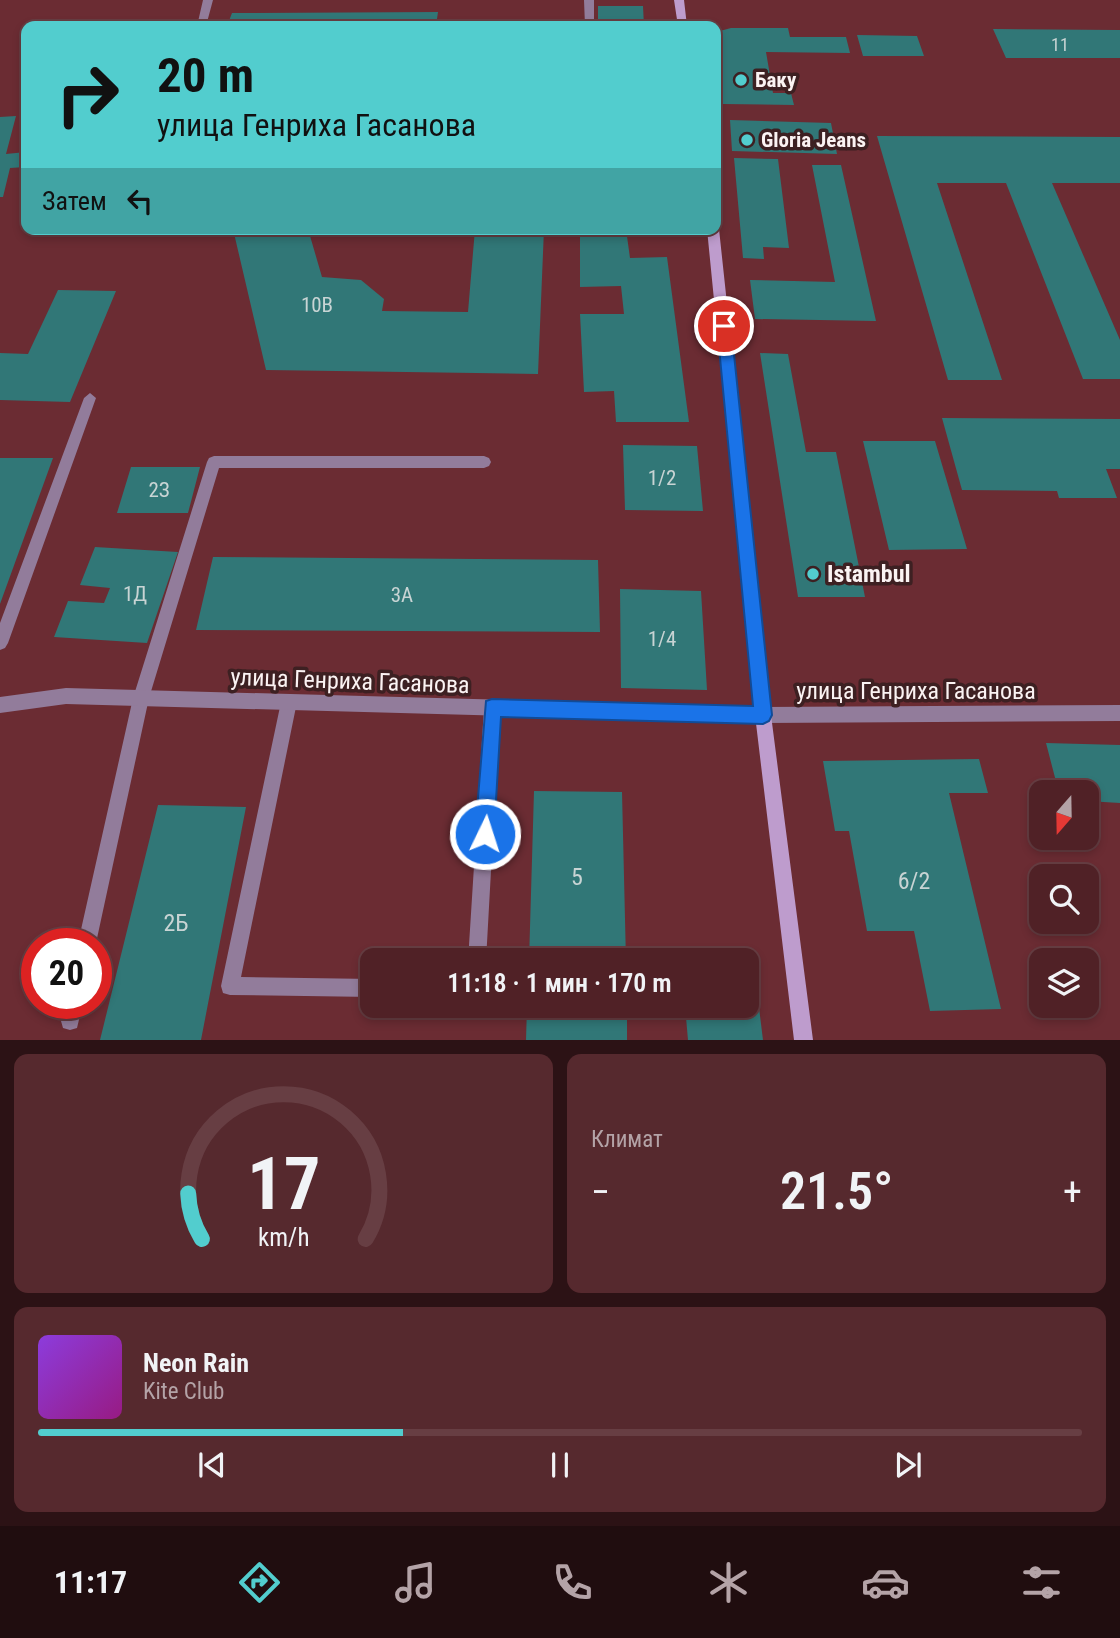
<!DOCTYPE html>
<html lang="ru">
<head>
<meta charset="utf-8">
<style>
  :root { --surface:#502126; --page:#56292e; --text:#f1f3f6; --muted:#b4a3a7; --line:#673e43; --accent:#52cdce }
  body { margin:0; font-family:"Roboto Condensed",sans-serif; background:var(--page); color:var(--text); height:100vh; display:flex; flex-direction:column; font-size:26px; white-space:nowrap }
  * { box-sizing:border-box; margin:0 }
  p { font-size:23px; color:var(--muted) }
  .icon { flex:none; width:38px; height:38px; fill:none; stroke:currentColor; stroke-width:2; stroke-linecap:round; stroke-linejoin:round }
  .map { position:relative; height:1040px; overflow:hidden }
  .sheet { display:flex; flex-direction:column; gap:14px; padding:14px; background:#2c1215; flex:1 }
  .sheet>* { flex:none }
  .banner { position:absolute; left:21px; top:21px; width:700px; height:214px; border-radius:14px; box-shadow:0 4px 10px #0003,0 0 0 2px var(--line); background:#52cdce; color:#111; overflow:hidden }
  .needle { width:46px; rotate:200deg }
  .controls { position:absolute; left:1029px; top:780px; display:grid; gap:14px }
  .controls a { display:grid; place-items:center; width:70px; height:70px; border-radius:14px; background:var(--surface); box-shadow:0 4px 10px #0003,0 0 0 2px var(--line); font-size:35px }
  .speed { position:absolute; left:21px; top:928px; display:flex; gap:14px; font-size:35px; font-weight:700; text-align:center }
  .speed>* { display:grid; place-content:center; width:91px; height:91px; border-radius:50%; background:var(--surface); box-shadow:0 4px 10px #0003,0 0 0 2px var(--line); line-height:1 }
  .speed .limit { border:10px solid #d22; background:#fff; color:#111 }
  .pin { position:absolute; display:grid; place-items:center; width:60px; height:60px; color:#fff; margin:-30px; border:4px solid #fff; border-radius:50%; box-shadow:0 2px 7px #0007 }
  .me { position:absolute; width:77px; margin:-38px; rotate:4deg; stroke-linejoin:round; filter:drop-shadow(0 0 5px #0008) }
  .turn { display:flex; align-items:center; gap:24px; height:147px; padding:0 21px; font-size:32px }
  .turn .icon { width:91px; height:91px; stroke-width:2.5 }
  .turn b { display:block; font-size:49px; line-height:60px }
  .then { display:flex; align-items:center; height:66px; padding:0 21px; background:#0003; gap:14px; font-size:26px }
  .big { font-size:52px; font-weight:600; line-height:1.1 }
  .sheet .card { flex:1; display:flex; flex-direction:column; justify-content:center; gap:10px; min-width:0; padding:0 24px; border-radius:14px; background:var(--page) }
  .sheet .dial { align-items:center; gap:0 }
  .dial svg { height:182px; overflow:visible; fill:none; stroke:var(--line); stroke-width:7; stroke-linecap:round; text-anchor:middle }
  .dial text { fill:var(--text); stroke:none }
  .song { display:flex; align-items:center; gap:21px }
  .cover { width:84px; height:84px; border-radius:10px; background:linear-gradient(135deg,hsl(270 70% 55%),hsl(310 70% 35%)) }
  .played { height:7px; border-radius:4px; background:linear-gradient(90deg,var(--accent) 35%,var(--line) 35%) }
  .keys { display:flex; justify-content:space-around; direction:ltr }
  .heat { display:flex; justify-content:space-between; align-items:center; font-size:38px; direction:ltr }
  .sheet .tiles { flex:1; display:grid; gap:14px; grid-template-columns:1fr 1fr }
  .card:last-child { grid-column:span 2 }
  .trip { position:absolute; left:360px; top:948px; width:399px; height:70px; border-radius:14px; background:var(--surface); box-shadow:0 4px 10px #0003,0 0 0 2px var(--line); font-weight:600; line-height:70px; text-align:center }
  .tabs { display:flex; height:112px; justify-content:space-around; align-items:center; background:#200d0f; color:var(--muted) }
  .tabs .icon { width:49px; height:49px }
  .tabs .selected { color:var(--accent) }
  .tabs b { font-size:32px; color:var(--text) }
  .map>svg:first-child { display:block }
  .building { fill:#317777 }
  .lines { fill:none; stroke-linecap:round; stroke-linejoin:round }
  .lane { fill:#927c9b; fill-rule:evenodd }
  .street { fill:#927c9b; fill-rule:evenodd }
  .secondary { fill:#be9ccd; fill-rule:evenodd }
  .route { fill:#1a73e8; stroke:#114b97; stroke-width:2 }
  .poi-dot { fill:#52cdce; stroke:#3d2022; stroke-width:2.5 }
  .labels { text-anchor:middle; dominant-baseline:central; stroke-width:7; stroke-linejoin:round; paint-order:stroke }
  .far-number-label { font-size:18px; fill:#c8d4d4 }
  .far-poi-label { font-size:21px; font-weight:bold; fill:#fbf3f3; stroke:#3d2022; text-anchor:start }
  .number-label { font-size:21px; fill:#c8d4d4 }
  .poi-label { font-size:24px; font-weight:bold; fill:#fbf3f3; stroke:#3d2022; text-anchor:start }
  .street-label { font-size:24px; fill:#fbf3f3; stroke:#3d2022 }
  .near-number-label { font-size:24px; fill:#c8d4d4 }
</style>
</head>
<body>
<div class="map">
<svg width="1120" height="1040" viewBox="0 0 1120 1040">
  <rect width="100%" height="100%" fill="#6b2c33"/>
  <path class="building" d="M598,6H643L644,26H598Z
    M438,12L436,26H227L232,13Z
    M473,19L581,20V26H472Z
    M731,28H788L790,37H846L850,53L766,52L773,93H791L794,105L723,104L716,36L720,31Z
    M993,29L1120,30V58H1006Z
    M857,35L917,36L924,56H863Z
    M16,116L6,154L26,152V167L10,168L3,197H0V117Z
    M730,120L831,123L837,154L732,151Z
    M877,136L1120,137V183H1052L1120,340V379H1083L1006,183H937L1002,380H948Z
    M734,158L778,159L789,248L763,247L764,259L743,258Z
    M812,165H841L876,321L755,319L750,280L835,282Z
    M233,229H308L322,277L361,280L384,299L382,311L468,312L475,229H544L538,374L266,370Z
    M580,229H626L630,258L667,257L689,422H616L614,391L584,392L580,314H624L621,286L580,287Z
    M58,290L116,291L70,402L0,400V353L28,354Z
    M760,353L788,354L806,452H836L865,597H798Z
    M942,418L1120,419V469H1106L1117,498H1059L1057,491L962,490Z
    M863,441H935L967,549L889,550Z
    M623,445L697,446L703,511L625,510Z
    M0,458H53L0,604Z
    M131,467H200L188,513H117Z
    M95,547L178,552L147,643L54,637L68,601L104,603L110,588L80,585Z
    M213,557L598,560L600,632L196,630Z
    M620,589L701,591L707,690L621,688Z
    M1046,743L1120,745V803L1087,801V793H1059Z
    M979,759L988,793H949L1001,1009L930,1011L914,931H867L849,831H835L823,761Z
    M534,791L622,792L626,961H529Z
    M158,805L246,807L201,1040H100Z
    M747,959H753L763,1040H688L685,1006H747Z
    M527,1006H627V1040H526Z"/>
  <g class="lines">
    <path class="lane" d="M203,0H213L206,26H197Z
      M584,0H594V26H585Z
      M90,393L96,398L8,643L5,648L0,650V623L84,398Z
      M214,456H484L489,458L491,462L489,466L484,468H219L149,698L96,943H78L133,698L207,462L209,458Z
      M289,694L295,697L297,702L241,977L373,979V997L230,995L223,993L221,986L281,702L283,697Z
      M492,700L498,703L500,708L486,961H468L484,708L486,703Z
      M65,1003H83L77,1028L70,1030L63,1028L61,1021Z"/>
    <path class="street" d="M66,688L763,707L1120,705V721L763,723L66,704L0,713V697Z"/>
    <path class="secondary" d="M674,0H684L687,26H678Z
      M716,226L719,229L771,715L813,1040H794L755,715L707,229H716Z"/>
  </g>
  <path class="route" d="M724,321L731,326L772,715L769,721L763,724L501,717L494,834L492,841L485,844L478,841L475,834L486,701L492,699L753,706L717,326Z"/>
  <g class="poi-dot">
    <circle cx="741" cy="80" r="7"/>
    <circle cx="747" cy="140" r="7"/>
    <circle cx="813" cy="574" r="7"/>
  </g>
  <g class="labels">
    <g class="far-number-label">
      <text x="1060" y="44">11</text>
    </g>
    <g class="far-poi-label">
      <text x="755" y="80">Баку</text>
      <text x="761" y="140">Gloria Jeans</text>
    </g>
    <g class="number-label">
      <text x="317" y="305">10В</text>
      <text x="662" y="478">1/2</text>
      <text x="159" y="490">2З</text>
      <text x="135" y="594">1Д</text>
      <text x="402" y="595">3А</text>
      <text x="662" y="639">1/4</text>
    </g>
    <g class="poi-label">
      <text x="827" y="574">Istambul</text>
    </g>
    <g class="street-label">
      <text transform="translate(350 681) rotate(2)">улица Генриха Гасанова</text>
      <text x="916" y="691">улица Генриха Гасанова</text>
    </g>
    <g class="near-number-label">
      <text x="577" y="877">5</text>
      <text x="914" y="881">6/2</text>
      <text x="176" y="923">2Б</text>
    </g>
  </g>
</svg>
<div class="controls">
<a><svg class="needle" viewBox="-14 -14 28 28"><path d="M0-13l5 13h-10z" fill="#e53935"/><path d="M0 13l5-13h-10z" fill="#b4a3a7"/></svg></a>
<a><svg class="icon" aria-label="search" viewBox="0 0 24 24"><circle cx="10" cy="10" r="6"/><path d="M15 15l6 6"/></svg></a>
<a><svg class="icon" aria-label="layers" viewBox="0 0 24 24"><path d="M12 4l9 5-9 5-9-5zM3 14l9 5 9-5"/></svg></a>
</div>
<div class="speed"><div class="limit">20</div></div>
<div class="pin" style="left:724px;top:326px;background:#d93025"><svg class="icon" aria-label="arrive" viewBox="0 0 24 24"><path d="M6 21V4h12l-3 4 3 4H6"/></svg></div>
<svg class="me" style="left:485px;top:834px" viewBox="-20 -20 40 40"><circle r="17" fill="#1a73e8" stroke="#fff" stroke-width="3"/><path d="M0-11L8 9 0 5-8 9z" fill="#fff"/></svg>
<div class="trip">11:18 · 1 мин · 170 m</div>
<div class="banner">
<div class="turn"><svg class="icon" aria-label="right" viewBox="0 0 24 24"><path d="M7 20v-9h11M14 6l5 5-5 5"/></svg><div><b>20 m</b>улица Генриха Гасанова</div></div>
<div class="then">Затем<svg class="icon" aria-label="left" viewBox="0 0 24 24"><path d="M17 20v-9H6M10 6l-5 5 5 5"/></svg></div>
</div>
</div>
<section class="sheet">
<div class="tiles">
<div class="card dial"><svg viewBox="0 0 100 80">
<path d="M14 69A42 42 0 1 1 86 69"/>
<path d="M14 69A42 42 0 0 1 8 49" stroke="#52cdce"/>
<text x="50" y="56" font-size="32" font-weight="700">17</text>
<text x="50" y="72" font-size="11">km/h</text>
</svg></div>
<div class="card"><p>Климат</p>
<div class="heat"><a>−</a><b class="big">21.5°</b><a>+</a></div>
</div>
<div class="card">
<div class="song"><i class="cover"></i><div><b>Neon Rain</b><p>Kite Club</p></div></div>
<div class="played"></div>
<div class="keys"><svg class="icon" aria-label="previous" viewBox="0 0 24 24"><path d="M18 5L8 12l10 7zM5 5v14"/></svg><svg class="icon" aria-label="pause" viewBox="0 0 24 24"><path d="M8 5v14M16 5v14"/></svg><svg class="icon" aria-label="next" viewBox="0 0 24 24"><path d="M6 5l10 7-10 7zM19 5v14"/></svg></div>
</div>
</div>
</section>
<nav class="tabs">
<b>11:17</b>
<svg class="icon selected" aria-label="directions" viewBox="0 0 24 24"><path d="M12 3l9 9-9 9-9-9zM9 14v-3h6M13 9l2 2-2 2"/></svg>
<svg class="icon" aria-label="music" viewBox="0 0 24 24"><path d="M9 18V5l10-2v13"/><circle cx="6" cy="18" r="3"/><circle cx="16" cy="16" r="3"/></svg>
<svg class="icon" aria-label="phone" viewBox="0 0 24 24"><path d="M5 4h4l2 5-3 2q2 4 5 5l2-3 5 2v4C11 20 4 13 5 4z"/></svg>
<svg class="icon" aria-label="climate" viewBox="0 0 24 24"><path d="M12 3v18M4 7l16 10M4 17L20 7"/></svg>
<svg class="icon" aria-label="car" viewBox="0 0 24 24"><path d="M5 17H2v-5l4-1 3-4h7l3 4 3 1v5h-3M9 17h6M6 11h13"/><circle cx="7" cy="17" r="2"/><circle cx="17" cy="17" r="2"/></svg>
<svg class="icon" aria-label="filters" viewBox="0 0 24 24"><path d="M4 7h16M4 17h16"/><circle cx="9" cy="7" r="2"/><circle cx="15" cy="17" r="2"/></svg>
</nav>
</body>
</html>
